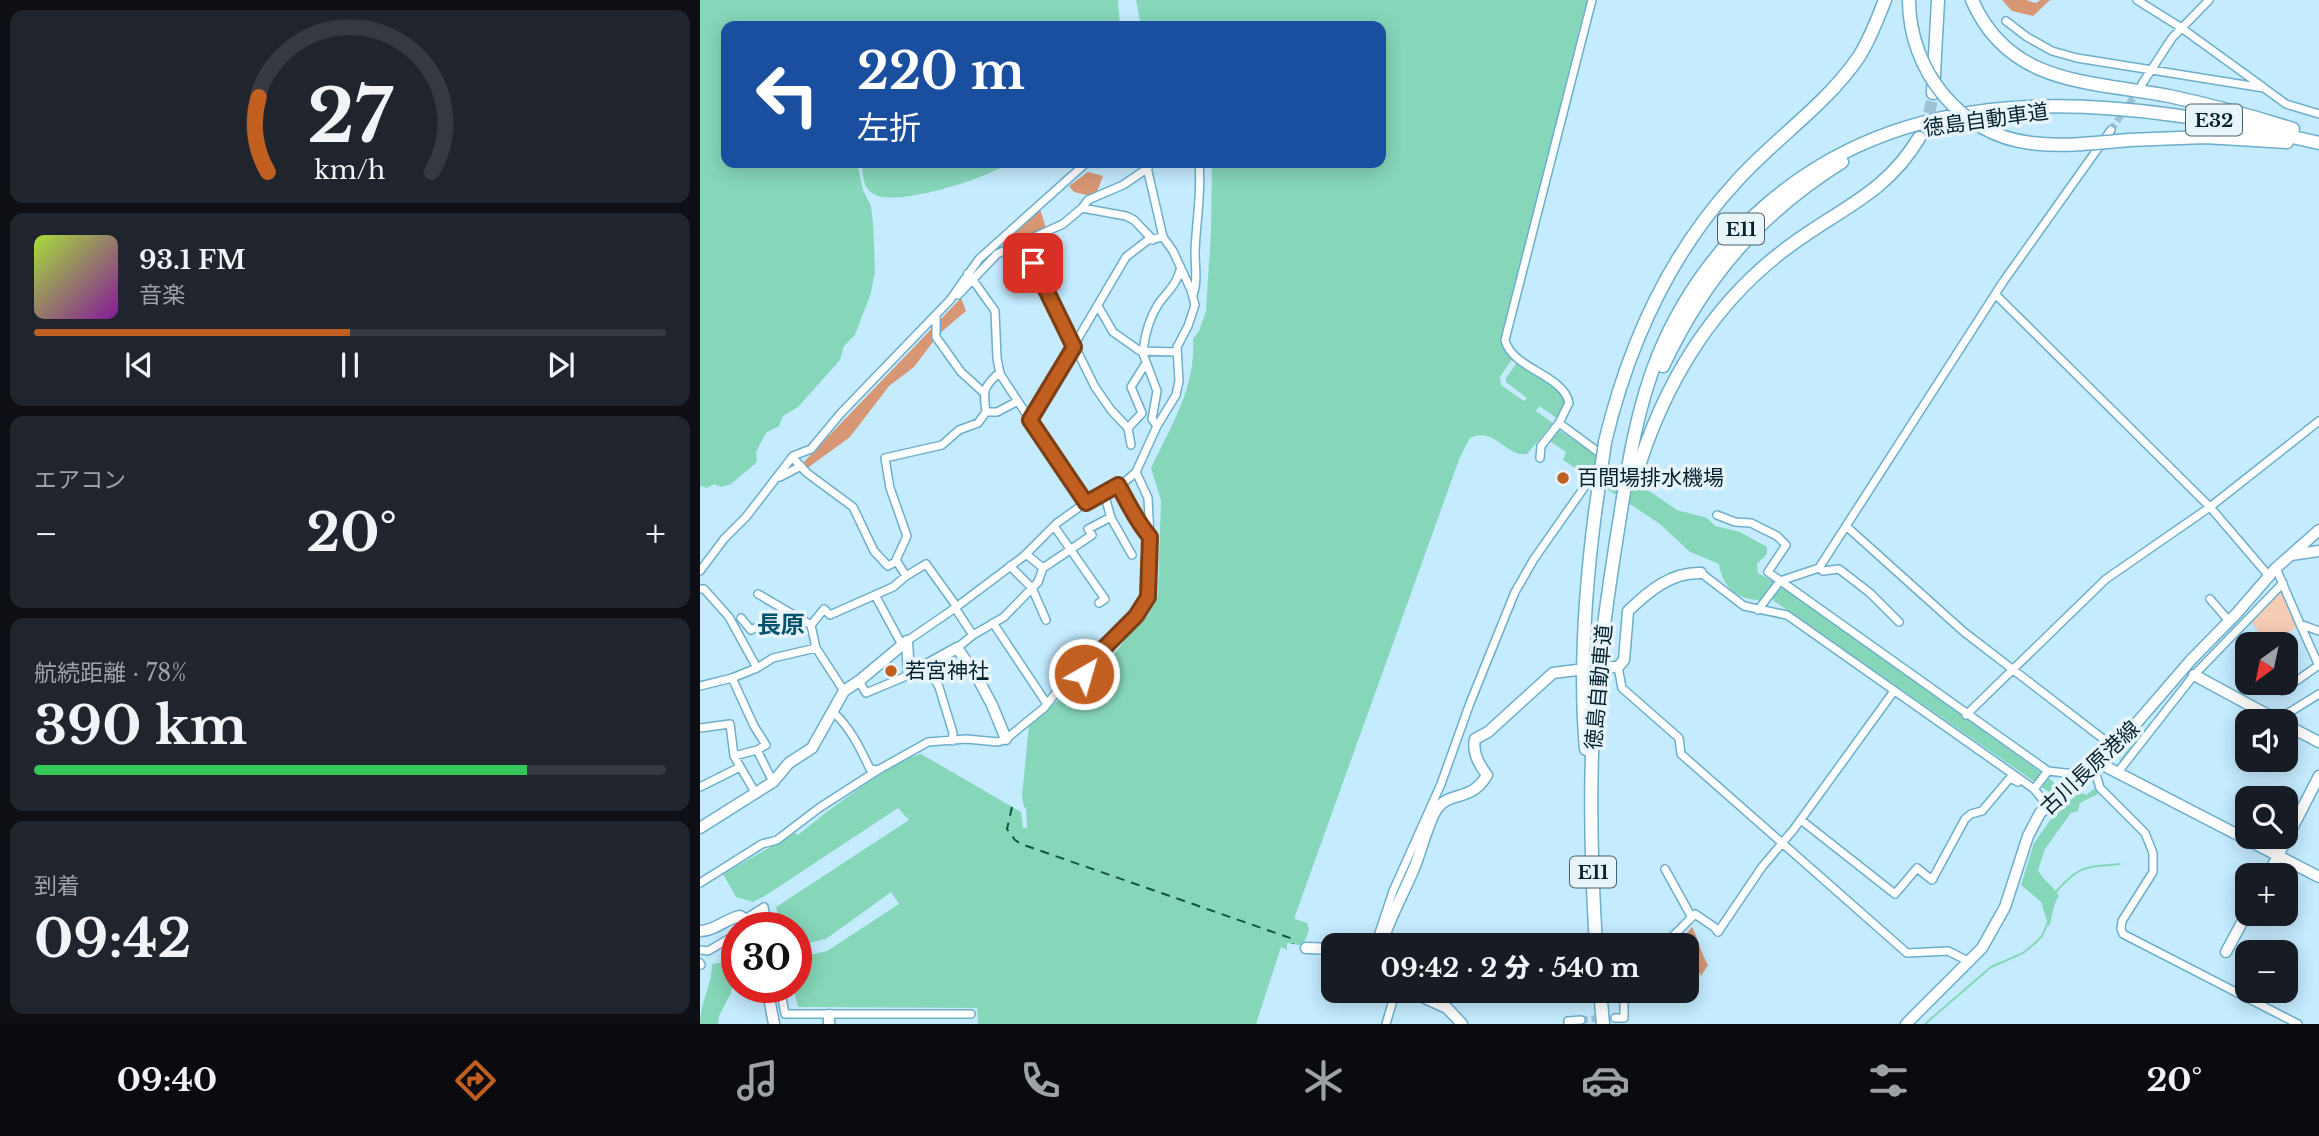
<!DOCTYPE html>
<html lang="ja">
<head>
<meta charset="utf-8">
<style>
  :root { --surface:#171b24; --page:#20242c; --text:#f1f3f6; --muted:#9ea1a6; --line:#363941; --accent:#c05f1f }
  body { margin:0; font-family:"Libre Baskerville","Noto Sans JP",serif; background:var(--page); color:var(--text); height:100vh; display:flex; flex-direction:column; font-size:26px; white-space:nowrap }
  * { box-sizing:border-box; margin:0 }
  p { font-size:23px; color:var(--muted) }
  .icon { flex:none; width:38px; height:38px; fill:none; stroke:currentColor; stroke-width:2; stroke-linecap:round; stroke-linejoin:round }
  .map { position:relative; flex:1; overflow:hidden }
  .side { display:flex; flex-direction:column; gap:10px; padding:10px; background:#0d0f14; width:700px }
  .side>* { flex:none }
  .guide { position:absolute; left:21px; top:21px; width:665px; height:147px; border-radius:14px; box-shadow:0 4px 18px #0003; background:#1a4fa0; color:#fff; overflow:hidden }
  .needle { width:46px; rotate:213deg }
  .fabs { position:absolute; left:1535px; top:632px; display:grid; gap:14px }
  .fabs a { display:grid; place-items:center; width:63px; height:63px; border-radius:14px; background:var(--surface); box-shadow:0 4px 18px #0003; font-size:35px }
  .speed { position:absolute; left:21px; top:912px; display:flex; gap:14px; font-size:35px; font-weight:700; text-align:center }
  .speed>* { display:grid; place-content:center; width:91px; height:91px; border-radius:50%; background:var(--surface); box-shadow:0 4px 18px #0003; line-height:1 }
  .speed .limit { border:10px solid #d22; background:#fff; color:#111 }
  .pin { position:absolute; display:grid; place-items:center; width:60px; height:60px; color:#fff; margin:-30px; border-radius:14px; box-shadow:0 4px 10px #0006 }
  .me { position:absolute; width:77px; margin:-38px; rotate:38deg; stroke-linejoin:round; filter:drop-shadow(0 0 5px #0008) }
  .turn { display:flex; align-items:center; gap:24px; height:147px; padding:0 21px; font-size:32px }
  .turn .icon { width:91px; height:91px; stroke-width:2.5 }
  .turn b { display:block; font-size:49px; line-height:60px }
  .big { font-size:52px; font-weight:800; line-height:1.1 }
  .side .tile { flex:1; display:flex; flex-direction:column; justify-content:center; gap:10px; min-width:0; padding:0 24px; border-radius:14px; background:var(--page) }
  .side .dial { align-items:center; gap:0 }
  .dial svg { height:182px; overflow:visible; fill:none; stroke:var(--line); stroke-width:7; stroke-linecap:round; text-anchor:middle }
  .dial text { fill:var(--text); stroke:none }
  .song { display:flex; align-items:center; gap:21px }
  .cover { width:84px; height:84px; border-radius:10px; background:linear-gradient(135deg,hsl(80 70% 55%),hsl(290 70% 35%)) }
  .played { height:7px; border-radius:4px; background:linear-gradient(90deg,var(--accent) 50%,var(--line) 50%) }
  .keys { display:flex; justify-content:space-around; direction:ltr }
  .heat { display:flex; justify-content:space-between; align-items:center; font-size:38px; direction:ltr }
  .charge { height:10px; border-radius:5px; background:linear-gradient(90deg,#34c759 78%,var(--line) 0) }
  .trip { position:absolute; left:621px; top:933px; width:378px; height:70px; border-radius:14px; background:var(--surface); box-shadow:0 4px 18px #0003; font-weight:800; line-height:70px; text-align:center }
  .tab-bar { display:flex; height:112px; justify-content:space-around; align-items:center; background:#090b0e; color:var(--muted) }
  .tab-bar .icon { width:49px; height:49px }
  .tab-bar .active { color:var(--accent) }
  .tab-bar b { font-size:32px; color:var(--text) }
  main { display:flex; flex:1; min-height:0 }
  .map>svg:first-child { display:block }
  .green { fill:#f7ccb5 }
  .forest { fill:#d79775 }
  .water { fill:#86d7ba }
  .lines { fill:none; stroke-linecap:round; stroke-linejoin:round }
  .stream { stroke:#86d7ba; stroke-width:2 }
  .ferry { stroke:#115441; stroke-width:2; stroke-dasharray:9 7; stroke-linecap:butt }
  .street-tunnel { stroke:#9ec3d4; stroke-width:7; stroke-dasharray:7 3.5; stroke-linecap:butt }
  .highway-tunnel { stroke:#9ec3d4; stroke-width:12; stroke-dasharray:12 6; stroke-linecap:butt }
  .street-casing { stroke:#6caecc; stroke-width:10 }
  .secondary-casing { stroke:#6caecc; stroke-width:13 }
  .highway-casing { stroke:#6caecc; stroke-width:15 }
  .street { stroke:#fff; stroke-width:7 }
  .secondary { stroke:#fff; stroke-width:10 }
  .highway { stroke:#fff; stroke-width:12 }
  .highway-bridge-casing { stroke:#6caecc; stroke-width:15; stroke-linecap:butt }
  .highway-bridge { stroke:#fff; stroke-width:12 }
  .route-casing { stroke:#7d3e14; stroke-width:18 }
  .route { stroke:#c05f1f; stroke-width:12 }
  .poi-dot { fill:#c05f1f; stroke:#e7f4fa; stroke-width:2.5 }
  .labels { text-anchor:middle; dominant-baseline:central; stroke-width:7; stroke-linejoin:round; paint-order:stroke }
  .shield { fill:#e7f4fa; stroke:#49606a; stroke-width:2 }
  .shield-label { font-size:19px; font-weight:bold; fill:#05212d }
  .street-label { font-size:21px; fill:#05212d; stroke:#e7f4fa }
  .poi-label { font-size:21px; fill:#05212d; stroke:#e7f4fa; text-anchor:start }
  .quarter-label { font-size:24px; font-weight:bold; fill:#03536d; stroke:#e7f4fa }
</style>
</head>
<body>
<main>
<section class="side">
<div class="tile dial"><svg viewBox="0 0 100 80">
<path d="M14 69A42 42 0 1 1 86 69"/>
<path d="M14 69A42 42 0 0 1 10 36" stroke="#c05f1f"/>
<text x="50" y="56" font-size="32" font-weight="700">27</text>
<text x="50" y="72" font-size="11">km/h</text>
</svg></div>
<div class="tile">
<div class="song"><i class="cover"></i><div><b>93.1 FM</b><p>音楽</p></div></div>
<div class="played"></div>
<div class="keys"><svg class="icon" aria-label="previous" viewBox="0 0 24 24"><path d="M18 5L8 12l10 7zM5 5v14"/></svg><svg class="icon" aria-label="pause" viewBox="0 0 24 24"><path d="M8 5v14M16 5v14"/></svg><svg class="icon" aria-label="next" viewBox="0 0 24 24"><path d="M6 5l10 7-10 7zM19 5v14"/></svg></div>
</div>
<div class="tile"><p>エアコン</p>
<div class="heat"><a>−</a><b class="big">20°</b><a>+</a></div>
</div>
<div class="tile"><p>航続距離 · 78%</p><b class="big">390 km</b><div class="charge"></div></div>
<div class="tile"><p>到着</p><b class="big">09:42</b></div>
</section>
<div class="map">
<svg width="1619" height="1024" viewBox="0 0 1619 1024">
  <rect width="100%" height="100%" fill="#c4ebfe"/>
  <path class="green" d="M1582,591L1597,627L1572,644H1566L1552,622Z"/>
  <path class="forest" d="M1302,0H1326L1336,3L1340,0H1350L1333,16L1312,11Z
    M388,172L403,176L395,197L374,192L369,186Z
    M340,209L346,228L310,244L306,241Z
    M261,298L266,311L239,334L214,367L189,386L150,437L106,469L102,464Z
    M992,927C999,940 1000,951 1008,965L1001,976L988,951L987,933Z"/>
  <path class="water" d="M0,0H418L420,26H26V163H157L163,190L171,206L173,223L175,271L171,293L155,335L144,346L140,360L98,407L83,416L79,426L66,433L56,452L57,460L55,464L31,484L21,487L14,484L7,488L0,486Z
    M436,0H887L801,340L803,348L813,358L800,377L801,385L824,401L827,398L806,382V378L818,361L864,395L865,407L858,419L839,406L836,411L853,423L827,454C805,457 795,426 770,438L760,457L595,916V919L607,923L609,930L603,946L587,943V950L581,947L556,1024H278L277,1008L98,1007L93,987H96V958L127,951L199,904L191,892L126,939L96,946V928L81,927L76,907L209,820L198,808L68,894L53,902L36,897L23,874L95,833L98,835C122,815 193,760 221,754L321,812L323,828H327L326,808L324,807L322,796L329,725L372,689L394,682L429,634L448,615L458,596L461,500L451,468C471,426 496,387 493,339L499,331L506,311L511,231L512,163H681V26H441Z
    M162,163H309C288,178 193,209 172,193C162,186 163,173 162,163Z
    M856,428L977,510L1007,518L1015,526L1040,532L1067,547V554L1057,564L1058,573L1087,589L1350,779L1371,800L1379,792L1386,795L1395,788L1398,794L1380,803L1378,811L1371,813L1345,849L1338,870C1344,882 1353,885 1359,896C1352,906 1353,916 1349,927L1341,902L1321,885L1334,843L1359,808L1363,807L1349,792L1074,601L1068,590L1060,600C1038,600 1022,587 1019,564L990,552L960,524L863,460L866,452L848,440Z
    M24,958H29L30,962L34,958L37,962L31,993L19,1016L18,1024H0C0,1002 12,986 12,964L25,962Z"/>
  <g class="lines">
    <path class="stream" d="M1462,710L1488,676
      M1421,760L1452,723
      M1355,893C1379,865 1385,867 1420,864
      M1225,1024L1291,967L1323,953L1334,944L1342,936L1348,922"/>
    <path class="ferry" d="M312,807L307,829L315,840L321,844L593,939V944"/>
    <path class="street-tunnel" d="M1411,130L1438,91
      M881,1020L904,1018"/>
    <path class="highway-tunnel" d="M1223,130L1229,115L1233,93"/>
    <defs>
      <path id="street" d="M892,0L805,340C812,369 864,375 869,403L859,423L905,457
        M1437,0L1480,27L1563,87
        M1306,21L1327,37L1352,51L1377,58L1564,88L1586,104L1619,114
        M1442,84L1472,38L1509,0
        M382,208L426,216L434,220L453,240
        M323,242L395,387L411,410L428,428L431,445
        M268,273L295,311L297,358L300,374L385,503
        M258,295L297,254L363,224L382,208L388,200L423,185L448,168
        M493,295C498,282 495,266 495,252C496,222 502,192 499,163
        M1296,295L1510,507L1569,576
        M398,306L413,332L440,351L477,352
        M236,316V337L261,372L283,392
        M442,351L457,391L452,419L457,426
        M443,351C445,334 449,318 459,303C467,292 477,284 480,270
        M286,412H297L318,401
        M330,420L426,257L448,240L463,237
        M428,428L442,413L431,387L446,363
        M92,457L107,473L153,507L174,551L188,566L197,561
        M840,458L841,446L859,423
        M436,472L457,426L476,395L479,381L477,347L488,326L495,305L491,290L473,251L463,237L446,163
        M80,477L101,466
        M418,485C429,504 436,521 450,537
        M404,493L411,518L432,555
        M1017,515L1035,522L1051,523L1077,536L1086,545L1068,572L1348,771L1383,775
        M354,526L405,599L399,603
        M1146,526L1264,632L1415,748
        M326,554L343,568
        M310,566L332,588L346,620
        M1119,568L1123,571L1139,569L1170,593L1199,622
        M1576,568L1600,624L1619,631
        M0,571L24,539L46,517L93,456L111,449L141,413L250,300L279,259L386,163
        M1001,573L1044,606L1087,615L1334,789L1348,806
        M0,589H4L29,617L57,668L73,658L116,648
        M58,594L111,625
        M175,595L202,645
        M1510,599L1529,621
        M257,607L226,564L206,576L196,560L207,536L190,488L185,458L242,445L259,430L278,423L286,412C283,390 283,387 300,372
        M255,608L273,635
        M1058,610L1080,581L1119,568L1303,282L1411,130
        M41,618L51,630L86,612
        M293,623L347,704
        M1600,624L1619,666
        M111,625L124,609L130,615L193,587L206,576
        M111,625L116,648L144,691
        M257,648L273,635L304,617L338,582L343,568L392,535L388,529L411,517
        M227,667L239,687L253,733L252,741
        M918,667L922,688L979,738L981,754L1207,953L1248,951L1270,962
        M32,678L54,726L66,745L57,750
        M159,681L166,693L209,675
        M0,686L32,678L57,668
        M1582,691L1619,665
        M133,712C150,727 160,748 170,769L178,770
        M1266,715L1406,579L1510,507L1619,421
        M1577,720L1619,694
        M0,728L30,724L34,756L56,794
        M34,756L57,750L73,782
        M1394,767L1400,788L1445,833L1453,853V872L1422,921L1421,929L1423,934L1598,1024
        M1418,772L1494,675L1583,583
        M0,787L40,767
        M1334,789L1348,771
        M1101,820L1195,894L1217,868L1232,880L1265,819L1271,814L1282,811L1310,778L1318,782
        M965,869L991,916
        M0,883L62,844L77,840L119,808L178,770L228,742L266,739L298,742L306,739L344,708L366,680L384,674L398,654L436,616L448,597L450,537L448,498L436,472L427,480L385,503L357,523L324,556L255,608L207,641
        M45,919L64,907L68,928
        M675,945L693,891L741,784L770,703L815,592L834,559L888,482
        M964,945L995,914L1014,927L1018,932L1062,867L1094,829L1194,691
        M0,950L8,951L37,934
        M0,963L1,965
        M80,987L85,1014H271
        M949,995L951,990
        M915,1018H924V998L929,990
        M686,1024L696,990
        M868,1024V1021L881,1020"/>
      <path id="secondary" d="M1591,555L1619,551
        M207,641L209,675L257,648L276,675L292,705L306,739
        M910,667H918L924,660L928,611C949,591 971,572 1001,573
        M1494,675L1579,721
        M1586,725L1619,742
        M1399,763L1619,877
        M0,828L73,782L89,763L112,748L144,691L159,681L207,641
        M1568,875L1619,776
        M0,931C15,931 25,919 40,916L45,919L48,928
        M681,945C690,917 704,893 715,866C722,848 727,826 736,810C749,790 771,803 787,775C779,765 772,753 775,739L788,732L853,673L877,670
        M606,948L634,949
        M1526,952L1547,913
        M67,987L74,1024
        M707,990L747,1008L762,1024
        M129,1015V1024
        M1206,1024L1282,948L1305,907L1328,836L1340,813L1415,748L1491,660L1537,613L1576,568L1619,530"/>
      <path id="highway" d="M1272,0C1309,86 1391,81 1469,96C1511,105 1552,116 1593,129
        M1233,93L1238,0
        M1429,140L1505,137L1587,142
        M963,366C1005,277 1059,214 1142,162
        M905,442C928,346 968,256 1035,183C1074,139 1125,106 1158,58C1170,40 1177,20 1185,0
        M934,482C962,385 1014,298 1098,240C1146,206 1187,191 1219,138
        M886,749C879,671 885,591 895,513
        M896,945C892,881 890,817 892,753C895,683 905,612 916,542C926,480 934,415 958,356C980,302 1013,255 1054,216C1212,67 1427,99 1619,143
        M900,990L903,1024"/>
    </defs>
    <use href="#street" class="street-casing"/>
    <use href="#secondary" class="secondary-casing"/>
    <use href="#highway" class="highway-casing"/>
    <use href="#street" class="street"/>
    <use href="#secondary" class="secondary"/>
    <use href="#highway" class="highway"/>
    <defs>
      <path id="highway-bridge" d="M1209,0C1209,70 1260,135 1331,143C1363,147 1396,143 1429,140
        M895,513L905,442"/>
    </defs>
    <use href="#highway-bridge" class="highway-bridge-casing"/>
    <use href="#highway-bridge" class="highway-bridge"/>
  </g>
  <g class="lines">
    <defs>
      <path id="route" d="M333,263L374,347L330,420L386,503L418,485C429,504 436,521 450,537L448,597L436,616L398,654L384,674"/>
    </defs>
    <use href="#route" class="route-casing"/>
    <use href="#route" class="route"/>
  </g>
  <g class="poi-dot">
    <circle cx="863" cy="478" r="7"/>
    <circle cx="191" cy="671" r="7"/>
  </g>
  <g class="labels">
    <g class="shield">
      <rect x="1486" y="104.5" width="56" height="31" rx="5"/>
      <rect x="1018" y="213.5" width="46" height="31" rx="5"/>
      <rect x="870" y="856.5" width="46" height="31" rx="5"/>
    </g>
    <g class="shield-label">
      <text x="1514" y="120">E32</text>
      <text x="1041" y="229">E11</text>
      <text x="893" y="872">E11</text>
    </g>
    <g class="street-label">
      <text transform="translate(1286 120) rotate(-8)">徳島自動車道</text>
      <text transform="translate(899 687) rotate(-85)">徳島自動車道</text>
      <text transform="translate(1390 768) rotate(-43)">古川長原港線</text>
    </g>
    <g class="poi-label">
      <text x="877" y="478">百間場排水機場</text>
      <text x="205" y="671">若宮神社</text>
    </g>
    <g class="quarter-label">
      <text x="81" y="624">長原</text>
    </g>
  </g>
</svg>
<div class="fabs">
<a><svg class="needle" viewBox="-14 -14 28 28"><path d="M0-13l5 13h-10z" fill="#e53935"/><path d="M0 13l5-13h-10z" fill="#9ea1a6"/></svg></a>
<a><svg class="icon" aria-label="sound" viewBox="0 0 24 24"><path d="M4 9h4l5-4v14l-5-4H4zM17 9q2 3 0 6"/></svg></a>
<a><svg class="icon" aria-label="search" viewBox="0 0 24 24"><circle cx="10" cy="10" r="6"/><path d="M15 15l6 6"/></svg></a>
<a>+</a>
<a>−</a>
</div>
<div class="speed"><div class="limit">30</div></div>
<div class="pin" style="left:333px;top:263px;background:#d93025"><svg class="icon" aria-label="arrive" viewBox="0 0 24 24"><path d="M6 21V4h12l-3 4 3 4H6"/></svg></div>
<svg class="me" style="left:384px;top:674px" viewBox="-20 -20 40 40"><circle r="17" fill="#c05f1f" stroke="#fff" stroke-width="3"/><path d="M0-11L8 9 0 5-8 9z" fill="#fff"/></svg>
<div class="trip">09:42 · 2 分 · 540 m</div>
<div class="guide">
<div class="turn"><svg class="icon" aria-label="left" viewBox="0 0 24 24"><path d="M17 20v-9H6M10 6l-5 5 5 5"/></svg><div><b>220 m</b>左折</div></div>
</div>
</div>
</main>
<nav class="tab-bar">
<b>09:40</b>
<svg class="icon active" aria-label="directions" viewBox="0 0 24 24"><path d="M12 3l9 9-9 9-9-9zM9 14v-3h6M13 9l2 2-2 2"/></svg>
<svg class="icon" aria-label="music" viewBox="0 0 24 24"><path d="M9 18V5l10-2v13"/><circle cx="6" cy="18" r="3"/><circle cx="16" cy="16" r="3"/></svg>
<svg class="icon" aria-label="phone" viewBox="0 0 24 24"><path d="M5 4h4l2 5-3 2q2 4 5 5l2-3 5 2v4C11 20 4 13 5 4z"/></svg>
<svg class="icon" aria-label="climate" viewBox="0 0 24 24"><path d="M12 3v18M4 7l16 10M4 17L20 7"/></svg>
<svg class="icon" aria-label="car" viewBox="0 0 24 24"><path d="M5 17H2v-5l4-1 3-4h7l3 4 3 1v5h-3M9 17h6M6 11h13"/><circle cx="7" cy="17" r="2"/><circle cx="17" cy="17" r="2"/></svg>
<svg class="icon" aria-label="filters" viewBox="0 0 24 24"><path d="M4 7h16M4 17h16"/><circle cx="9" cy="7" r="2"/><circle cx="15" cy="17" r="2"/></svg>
<b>20°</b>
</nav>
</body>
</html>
